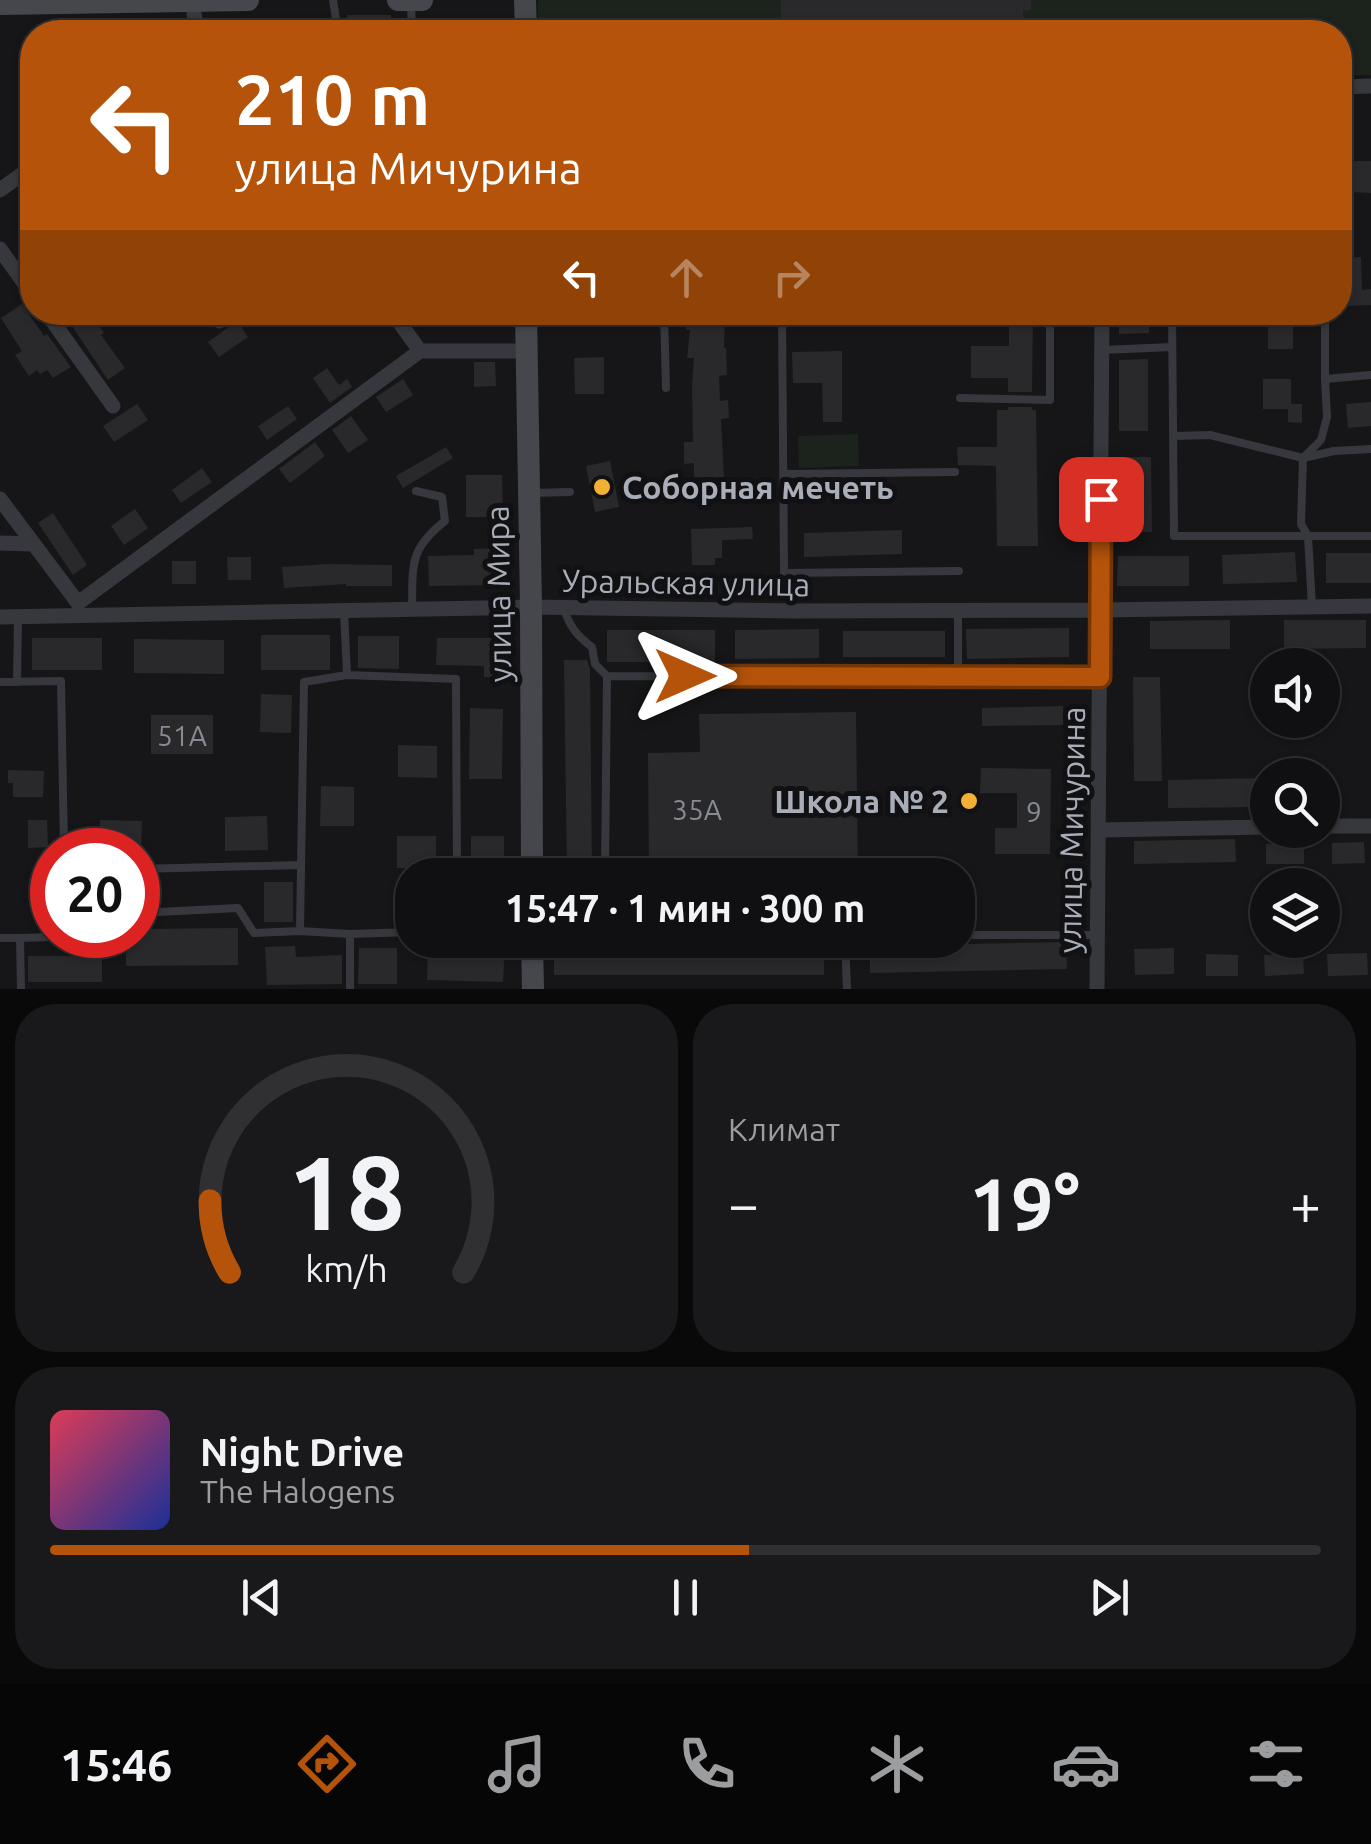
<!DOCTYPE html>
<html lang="ru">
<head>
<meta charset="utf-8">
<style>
  :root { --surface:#101012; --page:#19191b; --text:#f1f3f6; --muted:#9c9d9f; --line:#303032; --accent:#b45309 }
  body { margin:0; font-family:Ubuntu,sans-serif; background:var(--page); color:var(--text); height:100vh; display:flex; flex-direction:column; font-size:38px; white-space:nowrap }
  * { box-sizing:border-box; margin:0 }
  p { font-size:32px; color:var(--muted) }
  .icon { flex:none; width:55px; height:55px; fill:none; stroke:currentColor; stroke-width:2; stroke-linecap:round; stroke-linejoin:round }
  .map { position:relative; height:989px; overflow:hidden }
  .side { display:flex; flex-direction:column; gap:15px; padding:15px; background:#09090a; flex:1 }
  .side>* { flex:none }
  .hud { position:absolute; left:20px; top:20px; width:1332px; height:305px; border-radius:40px; box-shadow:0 2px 8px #0004,0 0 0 2px var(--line); background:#b45309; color:#fff; overflow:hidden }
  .tools { position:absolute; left:1250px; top:648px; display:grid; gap:20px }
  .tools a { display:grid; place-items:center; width:90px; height:90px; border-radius:50%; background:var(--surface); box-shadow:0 2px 8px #0004,0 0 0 2px var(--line); font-size:50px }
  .speed { position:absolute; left:30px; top:828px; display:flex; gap:20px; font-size:50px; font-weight:700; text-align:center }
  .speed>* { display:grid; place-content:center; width:130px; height:130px; border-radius:50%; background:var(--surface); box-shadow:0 2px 8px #0004,0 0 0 2px var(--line); line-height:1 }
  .speed .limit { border:15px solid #d22; background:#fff; color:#111 }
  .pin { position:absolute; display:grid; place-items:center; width:85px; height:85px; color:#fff; margin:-42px; border-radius:20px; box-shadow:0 5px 15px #0006 }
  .me { position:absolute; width:110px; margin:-55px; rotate:90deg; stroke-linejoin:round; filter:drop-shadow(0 0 8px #0008) }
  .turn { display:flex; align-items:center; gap:35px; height:210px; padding:0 50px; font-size:45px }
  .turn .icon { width:130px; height:130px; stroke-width:2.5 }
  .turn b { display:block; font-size:70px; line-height:85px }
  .lanes { display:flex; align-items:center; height:95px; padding:0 50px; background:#0003; justify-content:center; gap:50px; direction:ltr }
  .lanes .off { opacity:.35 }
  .big { font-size:75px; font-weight:700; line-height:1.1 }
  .side .card { flex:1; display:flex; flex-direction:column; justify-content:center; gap:15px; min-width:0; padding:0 35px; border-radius:40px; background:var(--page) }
  .side .dial { align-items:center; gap:0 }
  .dial svg { height:260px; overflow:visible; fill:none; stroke:var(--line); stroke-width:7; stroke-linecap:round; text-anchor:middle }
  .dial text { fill:var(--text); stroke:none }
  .song { display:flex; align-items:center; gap:30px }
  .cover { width:120px; height:120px; border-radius:15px; background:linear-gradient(135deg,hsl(350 70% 55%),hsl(230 70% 35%)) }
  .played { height:10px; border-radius:5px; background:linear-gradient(90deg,var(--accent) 55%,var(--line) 55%) }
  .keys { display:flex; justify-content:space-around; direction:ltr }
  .heat { display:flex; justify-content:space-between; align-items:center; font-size:55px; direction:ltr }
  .side .tiles { flex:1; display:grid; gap:15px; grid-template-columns:1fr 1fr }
  .card:last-child { grid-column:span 2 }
  .trip { position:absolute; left:395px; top:858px; width:580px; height:100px; border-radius:40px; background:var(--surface); box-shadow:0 2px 8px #0004,0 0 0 2px var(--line); font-weight:700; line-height:100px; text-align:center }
  .menu { display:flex; height:160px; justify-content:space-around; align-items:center; background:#060607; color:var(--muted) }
  .menu .icon { width:70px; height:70px }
  .menu .selected { color:var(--accent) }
  .menu b { font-size:45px; color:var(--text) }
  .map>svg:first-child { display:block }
  .green { fill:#1c231d }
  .building { fill:#29292c }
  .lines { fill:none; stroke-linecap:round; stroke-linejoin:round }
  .lane { stroke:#37383d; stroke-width:8 }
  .street { stroke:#37383d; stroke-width:15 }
  .secondary { stroke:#45474d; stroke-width:22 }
  .route-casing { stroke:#753606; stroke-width:25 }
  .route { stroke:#b45309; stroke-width:18 }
  .poi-dot { fill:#f2b134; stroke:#111113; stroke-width:4 }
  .labels { text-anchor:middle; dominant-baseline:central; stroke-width:10; stroke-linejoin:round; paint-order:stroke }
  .number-label { font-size:28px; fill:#888b94 }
  .poi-label { font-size:32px; font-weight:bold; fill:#a8adb8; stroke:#111113; text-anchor:start }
  .street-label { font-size:32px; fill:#a8adb8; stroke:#111113 }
</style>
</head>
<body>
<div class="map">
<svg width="1371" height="989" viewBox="0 0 1371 989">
  <rect width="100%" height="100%" fill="#161618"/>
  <path class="green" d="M538,0H1371V75H1340V32H538Z
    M858,434L859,466L799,468L798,436Z"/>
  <path class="building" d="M781,0H1031V10H1023L1024,32H781Z
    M347,15H391V32H346Z
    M501,18V32H429L428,19Z
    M1352,161H1371V193L1351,192Z
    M1361,257L1362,290L1371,289V305L1340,306V258Z
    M22,304L44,336L47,334L71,367L53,378L47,370L40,374L37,370L29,376L15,355L22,351L1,318Z
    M68,312H90L104,333L101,335L125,368L108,380L70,323L74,320Z
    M686,312H725L724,348H726L727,375L719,376L720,401L728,400L729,418L721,419L724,477H694V463L684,464V442H693L692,384L694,358H687L690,330H686Z
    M1009,312H1033L1032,392H1008V378H971V346H1009Z
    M1119,312H1149V333L1119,334Z
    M1268,312H1293V349H1268Z
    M237,321L248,337L219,357L208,342Z
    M842,351V422H823L822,383H793L792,352Z
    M604,357V394H575L574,358Z
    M1148,359V431H1119V360Z
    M474,362H495L496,386L474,387Z
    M327,368L339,385L347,379L352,387L330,403L313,378Z
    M403,379L413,395L386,412L376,397Z
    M1263,379H1291V404H1302V423L1288,422V409H1263Z
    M1371,402V426L1348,428L1346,404Z
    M137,404L148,420L114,442L103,426Z
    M288,406L297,419L267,440L258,426Z
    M1008,407H1032V410H1036L1038,546H997L996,466L958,465L957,447H997V410H1008Z
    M351,416L368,440L348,453L332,430Z
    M315,442L325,456L290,483L279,469Z
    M446,447L453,458L403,488L396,476Z
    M1122,457H1151L1152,532H1123Z
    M610,461L619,507L595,512L586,466Z
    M202,468L212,482L181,503L172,490Z
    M466,475H502L503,517H466Z
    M135,509L148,528L124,545L111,526Z
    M53,513L87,565L73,575L38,523Z
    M752,527L753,539L722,540V558H715V565H692L691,529Z
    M902,530V554L804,557V533Z
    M503,548V585L429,586L428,556L474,555V549Z
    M1295,552L1297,582L1223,584L1222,555Z
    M1326,553H1371V583H1326Z
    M1118,556H1189V586H1117Z
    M227,557H251V580H228Z
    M172,561H196V584H172Z
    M327,564L392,565V586H346V584L284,588L282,567Z
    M1230,620V649H1150V621Z
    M1284,620H1366V648L1284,649Z
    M1069,628V657L967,659L966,629Z
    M819,629V658L735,659V630Z
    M607,630H715V662H607Z
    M843,631H945V657H843Z
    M261,635H330V670H261Z
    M358,636H399V669L358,668Z
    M32,638H102V670H32Z
    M437,638H512V677H484V666L436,665Z
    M134,639L224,640V674L134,673Z
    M564,660H587L590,669L592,875H567Z
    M1133,677H1160L1162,781H1134Z
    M261,694L292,695L291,733L260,732Z
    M1063,706V725L982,726V708Z
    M470,708L503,709L502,779H469Z
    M856,712L858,875H649L648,753L700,752L699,714Z
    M151,715H213V754H151Z
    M398,745L437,746V778L398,777Z
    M981,768L1051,769L1050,854H995V828H1017V793H980Z
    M8,770L44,771L43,797H13V783H8Z
    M1268,778V807L1168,808V780Z
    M321,786L354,787V826H320Z
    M267,816L268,850L225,851V817Z
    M28,820H47L48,847L28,848Z
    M100,820L142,821L141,850H99Z
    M397,836H436V868H397Z
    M471,836H504V875H471Z
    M1235,839L1236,862L1134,864V841Z
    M1364,842L1365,863L1332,864V843Z
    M1304,843V864H1266V844Z
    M264,882H293V922H264Z
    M238,928V965L126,966V935H138V929Z
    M1066,942L1067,969L870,973V946Z
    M475,943L505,944L503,982L427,980L428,950L474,951Z
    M72,945L102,946V982H28V956H72Z
    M295,946L296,957L342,955V984L267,985L265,947Z
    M359,948H397V984H358Z
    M554,948L824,950V975H554Z
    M1174,948V974L1135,975L1134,949Z
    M1367,953L1368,975L1328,976L1327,954Z
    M1206,954L1238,955V976H1206Z
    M1303,954L1304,974L1265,976L1264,955Z"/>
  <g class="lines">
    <path class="lane" d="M333,0L338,32
      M411,2L412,32
      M664,312L666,388
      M782,312L784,573L959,571
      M1172,312L1174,536H1371
      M1325,312V379L1371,375
      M1102,350L1172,347
      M960,398L1050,400V312
      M1173,436L1210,435L1303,458L1334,451L1371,449
      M784,474L955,472
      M533,493L570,492
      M1312,607L1308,536L1301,524L1303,458L1321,440L1327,417L1325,379
      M564,608C569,626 577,636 592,647L595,664L607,676
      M412,610C413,566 408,550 445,521L442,497L416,491
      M344,611L347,675L456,679L457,875
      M958,611V677
      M347,675L304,682L300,931L350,934
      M0,682L61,681L64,850
      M17,682L18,617
      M138,869L301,865
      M605,875L607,676L1098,677
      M138,913L238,908L254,933L300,931
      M958,935H1097
      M0,938H20
      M845,940L847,989
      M21,989L20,938L109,935
      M350,989V934L412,932"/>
    <path class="street" d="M192,1L197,32
      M1340,87L1371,86
      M0,190L32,167
      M0,249L32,294
      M46,312L113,406
      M213,312L219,321
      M392,312L420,351
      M420,351H526
      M0,499L78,603L420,351
      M0,543L32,544
      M0,617L531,607L793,611L1101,610L1371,606
      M1322,826H1371
      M1098,830L1268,827
      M1097,989L1102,312"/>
    <path class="secondary" d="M398,0H422
      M525,0L526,32
      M0,4L248,0
      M526,312L531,607L532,875
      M532,940L533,989"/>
  </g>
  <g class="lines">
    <defs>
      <path id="route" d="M685,676L1100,677L1101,499"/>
    </defs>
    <use href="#route" class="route-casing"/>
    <use href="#route" class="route"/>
  </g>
  <g class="poi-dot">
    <circle cx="602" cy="487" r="10"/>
    <circle cx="969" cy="801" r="10"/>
  </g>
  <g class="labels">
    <g class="number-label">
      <text x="182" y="735">51А</text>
      <text x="697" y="809">35А</text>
      <text x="1034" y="811">9</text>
    </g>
    <g class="poi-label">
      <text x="622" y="487">Соборная мечеть</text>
      <text x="949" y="801" text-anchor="end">Школа № 2</text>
    </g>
    <g class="street-label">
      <text transform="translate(686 582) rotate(1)">Уральская улица</text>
      <text transform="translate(498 594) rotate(-91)">улица Мира</text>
      <text transform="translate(1071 830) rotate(-89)">улица Мичурина</text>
    </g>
  </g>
</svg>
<div class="tools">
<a><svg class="icon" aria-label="sound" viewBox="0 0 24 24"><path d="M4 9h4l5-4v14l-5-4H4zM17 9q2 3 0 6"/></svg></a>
<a><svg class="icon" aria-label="search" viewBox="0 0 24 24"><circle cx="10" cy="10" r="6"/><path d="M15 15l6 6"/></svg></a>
<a><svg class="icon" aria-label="layers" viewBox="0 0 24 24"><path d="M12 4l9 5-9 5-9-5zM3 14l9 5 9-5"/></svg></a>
</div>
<div class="speed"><div class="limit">20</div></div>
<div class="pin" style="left:1101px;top:499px;background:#d93025"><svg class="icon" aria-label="arrive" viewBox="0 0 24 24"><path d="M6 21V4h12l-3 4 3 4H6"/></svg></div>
<svg class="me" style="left:685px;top:676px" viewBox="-20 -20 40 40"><path d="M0-17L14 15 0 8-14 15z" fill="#b45309" stroke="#fff" stroke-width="4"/></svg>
<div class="trip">15:47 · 1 мин · 300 m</div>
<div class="hud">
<div class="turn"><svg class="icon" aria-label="left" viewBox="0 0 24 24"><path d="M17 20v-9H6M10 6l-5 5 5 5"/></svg><div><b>210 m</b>улица Мичурина</div></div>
<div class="lanes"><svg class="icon" aria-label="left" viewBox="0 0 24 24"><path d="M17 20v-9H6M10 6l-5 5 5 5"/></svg><svg class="icon off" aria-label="ahead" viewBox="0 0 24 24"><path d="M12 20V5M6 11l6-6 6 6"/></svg><svg class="icon off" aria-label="right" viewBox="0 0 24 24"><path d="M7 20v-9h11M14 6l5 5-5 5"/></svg></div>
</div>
</div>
<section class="side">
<div class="tiles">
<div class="card dial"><svg viewBox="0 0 100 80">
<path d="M14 69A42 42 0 1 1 86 69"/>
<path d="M14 69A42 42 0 0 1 8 47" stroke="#b45309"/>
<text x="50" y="56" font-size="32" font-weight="700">18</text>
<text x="50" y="72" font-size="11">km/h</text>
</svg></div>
<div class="card"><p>Климат</p>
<div class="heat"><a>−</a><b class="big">19°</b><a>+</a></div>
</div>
<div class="card">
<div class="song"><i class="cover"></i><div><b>Night Drive</b><p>The Halogens</p></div></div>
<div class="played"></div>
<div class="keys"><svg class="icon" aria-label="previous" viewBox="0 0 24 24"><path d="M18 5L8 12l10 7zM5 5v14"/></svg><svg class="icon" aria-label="pause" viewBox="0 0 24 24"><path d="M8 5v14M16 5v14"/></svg><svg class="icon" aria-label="next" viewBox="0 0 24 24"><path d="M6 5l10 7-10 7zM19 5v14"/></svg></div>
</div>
</div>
</section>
<nav class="menu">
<b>15:46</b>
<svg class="icon selected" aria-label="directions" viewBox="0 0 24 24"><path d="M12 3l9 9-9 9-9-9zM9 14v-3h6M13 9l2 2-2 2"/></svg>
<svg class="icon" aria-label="music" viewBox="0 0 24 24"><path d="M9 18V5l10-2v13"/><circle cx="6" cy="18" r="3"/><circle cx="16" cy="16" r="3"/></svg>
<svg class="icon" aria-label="phone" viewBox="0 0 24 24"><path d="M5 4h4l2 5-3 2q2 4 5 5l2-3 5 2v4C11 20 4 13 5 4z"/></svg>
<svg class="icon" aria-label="climate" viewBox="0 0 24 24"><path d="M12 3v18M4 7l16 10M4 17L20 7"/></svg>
<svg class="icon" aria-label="car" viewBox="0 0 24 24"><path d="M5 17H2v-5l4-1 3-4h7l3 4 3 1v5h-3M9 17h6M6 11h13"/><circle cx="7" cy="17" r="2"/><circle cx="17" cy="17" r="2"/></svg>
<svg class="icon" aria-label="filters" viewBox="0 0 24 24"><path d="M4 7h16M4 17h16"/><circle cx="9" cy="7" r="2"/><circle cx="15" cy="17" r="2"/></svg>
</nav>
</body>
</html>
